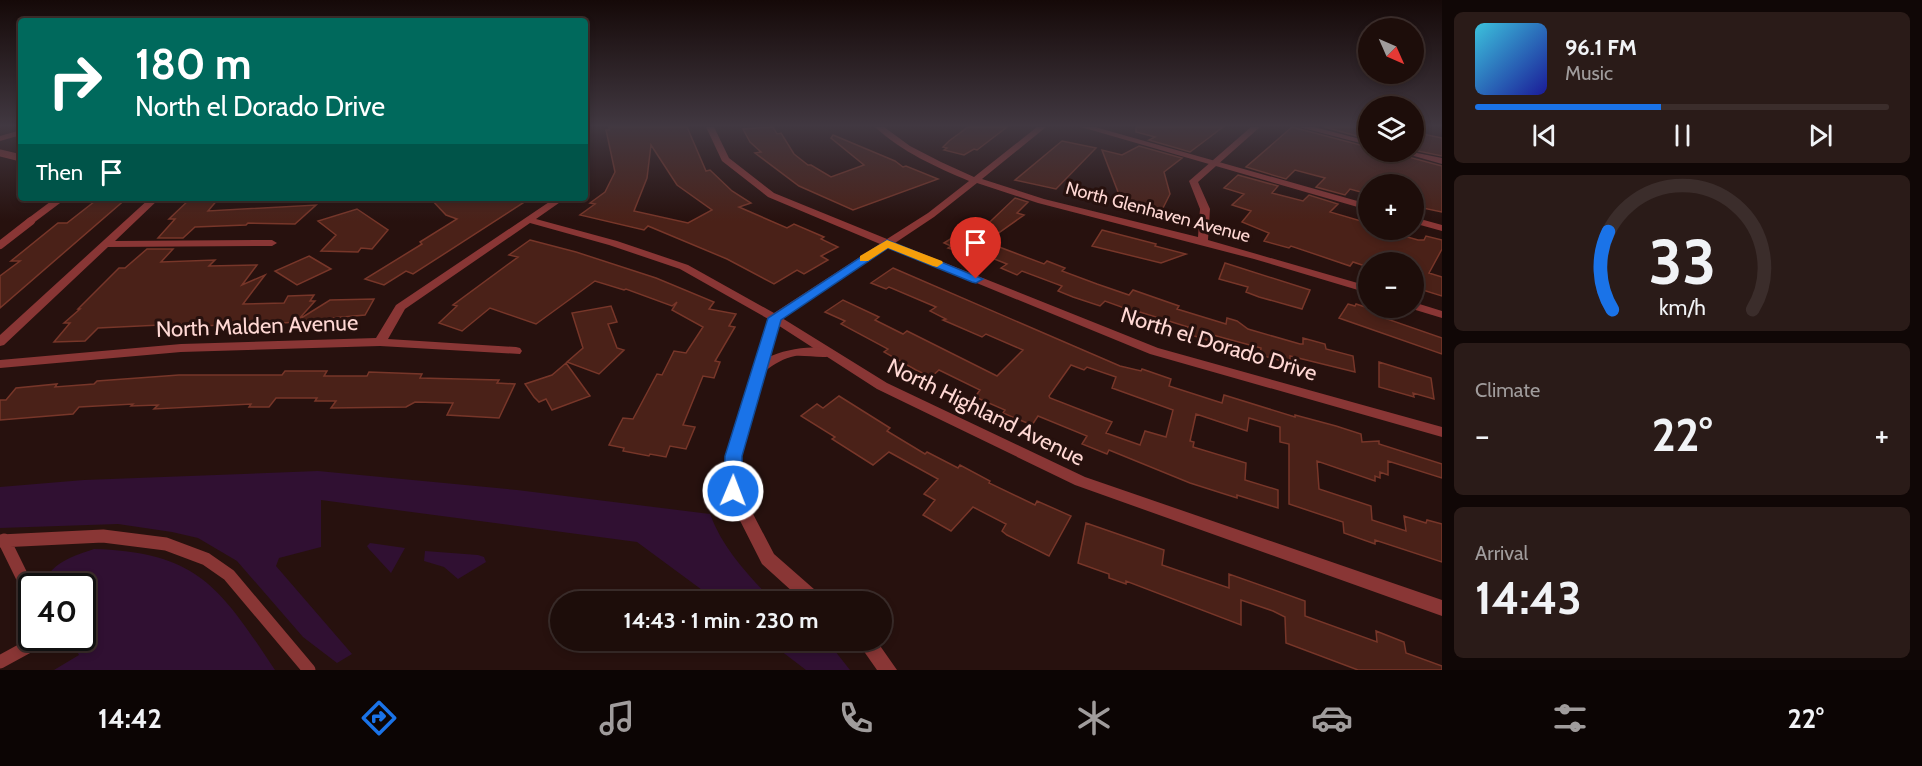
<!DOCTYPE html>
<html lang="en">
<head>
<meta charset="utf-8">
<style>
  :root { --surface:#1d0d0a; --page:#2a1b18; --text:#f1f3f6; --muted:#a09c9c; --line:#3b2d2b; --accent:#1a73e8 }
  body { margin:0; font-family:Cabin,sans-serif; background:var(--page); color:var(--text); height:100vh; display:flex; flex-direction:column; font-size:22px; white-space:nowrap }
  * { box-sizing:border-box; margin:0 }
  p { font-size:20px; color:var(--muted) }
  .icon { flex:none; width:33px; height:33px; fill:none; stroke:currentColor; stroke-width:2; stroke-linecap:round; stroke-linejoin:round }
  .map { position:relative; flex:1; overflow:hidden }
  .drawer { display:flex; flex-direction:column; gap:12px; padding:12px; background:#100706; width:480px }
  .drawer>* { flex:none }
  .hud { position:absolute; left:18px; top:18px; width:570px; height:183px; border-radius:6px; box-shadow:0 3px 9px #0003,0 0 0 2px var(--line); background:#00695c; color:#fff; overflow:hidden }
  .needle { width:39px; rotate:135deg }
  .controls { position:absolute; left:1358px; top:18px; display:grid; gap:12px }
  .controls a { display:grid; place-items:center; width:66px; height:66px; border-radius:50%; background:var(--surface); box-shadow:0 3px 9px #0003,0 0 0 2px var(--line); font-size:30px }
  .speed { position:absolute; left:18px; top:573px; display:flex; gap:12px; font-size:30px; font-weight:700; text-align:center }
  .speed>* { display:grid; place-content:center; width:78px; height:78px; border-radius:50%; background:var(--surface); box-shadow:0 3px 9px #0003,0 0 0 2px var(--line); line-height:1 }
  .speed .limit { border:3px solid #111; border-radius:9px; background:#fff; color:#111 }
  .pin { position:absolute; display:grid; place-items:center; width:51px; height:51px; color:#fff; margin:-62px -26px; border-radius:50% 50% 50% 0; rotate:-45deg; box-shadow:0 0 6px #0007 }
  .pin .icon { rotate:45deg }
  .me { position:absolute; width:66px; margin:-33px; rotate:1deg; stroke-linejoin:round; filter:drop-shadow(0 0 4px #0008) }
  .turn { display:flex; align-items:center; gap:21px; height:126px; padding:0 18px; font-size:27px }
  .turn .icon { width:78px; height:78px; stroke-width:2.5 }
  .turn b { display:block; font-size:42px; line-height:51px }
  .then { display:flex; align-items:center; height:57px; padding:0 18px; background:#0003; gap:12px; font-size:22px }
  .big { font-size:45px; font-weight:700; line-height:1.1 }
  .drawer .card { flex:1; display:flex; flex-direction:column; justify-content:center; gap:9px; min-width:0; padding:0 21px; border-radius:9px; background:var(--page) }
  .drawer .dial { align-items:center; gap:0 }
  .dial svg { height:156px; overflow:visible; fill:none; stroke:var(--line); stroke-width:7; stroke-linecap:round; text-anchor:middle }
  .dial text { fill:var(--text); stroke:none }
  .song { display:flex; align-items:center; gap:18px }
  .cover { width:72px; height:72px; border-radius:9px; background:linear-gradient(135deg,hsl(190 70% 55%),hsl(240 70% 35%)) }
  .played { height:6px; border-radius:3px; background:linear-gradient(90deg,var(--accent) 45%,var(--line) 45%) }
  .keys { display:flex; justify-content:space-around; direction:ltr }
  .heat { display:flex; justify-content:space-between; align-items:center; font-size:33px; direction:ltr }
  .trip { position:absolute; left:550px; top:591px; width:342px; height:60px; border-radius:30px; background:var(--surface); box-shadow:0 3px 9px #0003,0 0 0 2px var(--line); font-weight:700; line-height:60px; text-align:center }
  .menu { display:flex; height:96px; justify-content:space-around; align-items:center; background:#0c0504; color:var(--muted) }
  .menu .icon { width:42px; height:42px }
  .menu .selected { color:var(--accent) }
  .menu b { font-size:27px; color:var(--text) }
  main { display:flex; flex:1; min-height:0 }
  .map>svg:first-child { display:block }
  .green { fill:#301032 }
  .building { fill:#4a2118; stroke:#773629; stroke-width:1.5; fill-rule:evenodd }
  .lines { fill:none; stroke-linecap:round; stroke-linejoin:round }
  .service-far2 { stroke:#893635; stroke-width:7 }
  .service-far1 { stroke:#893635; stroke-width:8 }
  .service { stroke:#893635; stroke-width:13 }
  .minor { fill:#893635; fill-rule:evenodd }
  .tertiary { fill:#893635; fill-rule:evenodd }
  .route { fill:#1a73e8; stroke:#114b97; stroke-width:1.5 }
  .slow { fill:#f59e0b }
  .labels { text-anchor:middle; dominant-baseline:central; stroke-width:6; stroke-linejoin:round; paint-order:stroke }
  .far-street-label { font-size:18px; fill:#ffd8d4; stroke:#27110e }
  .street-label { font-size:22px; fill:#ffd8d4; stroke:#27110e }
</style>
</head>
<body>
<main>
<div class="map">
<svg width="1442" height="670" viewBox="0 0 1442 670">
  <rect width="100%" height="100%" fill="#27110e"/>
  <path class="green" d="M318,471L517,490L710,514C723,549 748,575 773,601H717L637,542L321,500V547L279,558L276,566L352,654L337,663L303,637L237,561L198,538L172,532L118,524L0,528V487L84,480Z
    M370,543L405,548L391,573L369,549L367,546Z
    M94,549C199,552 221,589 275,670H54L79,655L70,638H82V586H45C46,564 76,555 94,549Z
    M425,551L478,555L484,557L486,562L458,579L444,567L424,561Z
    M768,641H822L835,651L850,670H806Z"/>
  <path class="building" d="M609,127H687L706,171L710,170L732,191L751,203L739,207L787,228L794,224L824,237L821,239L838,247L821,256L828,260L804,274L797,270L774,284L727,259L648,226L644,230L580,215L595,204L590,203L605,192L615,172L606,130H609ZM651,145L677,185L712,210L688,223L634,211L647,178Z
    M773,127L777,134L781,133L794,154L808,165H811L831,177L864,165L831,138L833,135L895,161L903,167L906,166L938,179L853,210L799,186L755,153L761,152L750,142L743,129Z
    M968,127H1007L977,150L974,149L964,155L944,150L947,148L943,147L949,141Z
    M1136,127H1223L1190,152L1149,140L1155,137L1136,132Z
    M1292,127L1368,147V153L1402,160L1405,156L1442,166V212L1413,206V184H1368V194L1350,189L1345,195L1316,187L1325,178L1295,170L1286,179L1246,167Z
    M1324,127H1368V139Z
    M1413,132L1442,138V156L1413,150Z
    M1062,141L1096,148L1056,189L1015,180Z
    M1139,146L1182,158L1164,172L1170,194L1163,208L1158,207L1155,213L1123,205L1102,150L1122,155Z
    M1238,175L1278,186L1272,193L1303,201L1309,195L1338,204L1330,212L1368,223V230H1383L1418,240H1424L1426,236L1442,240V249L1429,273L1442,277V296L1413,287V262H1368V267L1353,262L1350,266L1291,246L1289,248L1264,241L1269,233L1242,222L1251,211L1232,205L1244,194L1224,188Z
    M99,198H127L0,308V276L20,261H11L58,223H67Z
    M191,198H219L208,211L316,205L295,224L248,223L246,225L195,227L183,238H158L175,219H169Z
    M430,198H526L520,202L523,203L413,274L406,271L384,285L365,279L422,244L420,242L457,219L446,215Z
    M1015,198L1028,202L1017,213L1024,215L986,242L1044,264L1047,261L1065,268L1062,271L1097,284L1129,295L1133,290L1179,306L1177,309L1226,324L1227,318L1237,321L1248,329L1300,344H1303V338L1325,344L1326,349L1353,356L1355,372L1290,356V363L1260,355L1261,348L1209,334L1207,340L1185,333L1188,327L1140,312L1138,313L1105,301L1100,306L1073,297L1058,291L1062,286L1022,271L1017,275L1001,268L1007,264L974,251L964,258L960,252L948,248L951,246L944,243L960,233L973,238Z
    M357,209L388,230L372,249L361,248L358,252L321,251L336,235L318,221Z
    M1102,230L1156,244L1155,246L1186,254L1161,263L1092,246Z
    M530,240L576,252L656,278L714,302L709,309L736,314L729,326L735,327L715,361L720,362L714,378L703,376L683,425L695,427L686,449L670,446L666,457L650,454L649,456L623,451L624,448L609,445L623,418L633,419L657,374L662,375L674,351L686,353L703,327L672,310L677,302L672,306L626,289L624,290L595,281L536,324L490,308L462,331L439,323L457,306L453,305L518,257L509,255Z
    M147,249H173L161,262L215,260L209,266L257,265L242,285L265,275L243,304L284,303L288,296L314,295L310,301H315L298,320L330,300L374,299L365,315L332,318L329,321L200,326L202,323L98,328L85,341L54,342L70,323H64L80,309H78L119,268H125Z
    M309,256L331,269L297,285L275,271Z
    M1225,263L1310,290L1302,309L1259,297L1246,292L1248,287L1219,279Z
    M893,268L1120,366L1141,371L1142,369L1171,379L1169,386L1222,403L1224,395L1295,417V415L1336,426L1361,434L1362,442L1379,441V444L1442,464V478L1388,461V475L1380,472V478L1375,476V481L1317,461L1319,489L1371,506L1372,520L1406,531L1404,516L1426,523L1427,520L1442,524V562L1375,540V544L1344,533L1343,522L1289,504V444L1280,442V427L1249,418L1247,431L1196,414L1190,441L1194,442L1193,447L1246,463L1245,480L1278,490V508L1237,495V498L1190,483L1109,450L1107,454L1082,444L1087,436L1038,416L1032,425L1003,413L1005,410L975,397L980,390L939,370L931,377L916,370L884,352L888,349L841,324L845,321L825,312L843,300L879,317L875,320L903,334L907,331L997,376L1023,350L986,334L982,337L943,320L946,319L930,311L936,307L889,287L886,289L871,283ZM1071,365L1084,370L1087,367L1116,377L1112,388L1173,410L1166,437L1145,431L1140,445L1106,433L1112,422L1050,398L1049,396Z
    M1348,304L1355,306L1356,304L1390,315L1387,319L1442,338V354L1339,318Z
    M611,306L617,322L608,324L617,348L624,350L599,374L567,362L583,348L572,313Z
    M1379,362L1431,378L1434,399L1413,393L1414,397L1379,387Z
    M566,363L590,396L552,410L546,399L539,402L534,397L525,384L552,375Z
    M285,371H327L324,376H367L369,372L422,374L420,378L499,380L497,383L515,384L499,418L447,415L453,403L415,402L406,407L331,408L336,401H315L317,398H276L269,407H249L251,404L154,409L158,405L131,406L133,404L79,407L73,414L0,420V400H6L16,388L57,384L55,387L94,384L97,381L179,375H282Z
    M839,396L890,428L887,431L925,454L927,452L958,468L960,465L990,481L989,483L1035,505L1037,501L1071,516L1049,556L1007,535L1002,531L1006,524L973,507L951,531L923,515L935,500L924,494L938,479L889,452L873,465L832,439L835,437L801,416L817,404L823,408Z
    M1086,523L1164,550L1162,565L1229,588V574L1305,601V616L1377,642L1376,631L1404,642L1406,653L1442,666V670H1358L1286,643L1285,617L1273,611L1241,600V625L1126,581V584L1109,578V574L1078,563Z"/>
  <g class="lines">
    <path class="service-far2" d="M0,153L21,158
      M29,222L61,198"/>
    <path class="service-far1" d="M0,245L31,221"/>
    <path class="service" d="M4,540L32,597
      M0,541L103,536L166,544L206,559L229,575L309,670
      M0,662L44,638"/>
    <path class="minor" d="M706,127H714L729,158L774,193L887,239L928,213L969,181C936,167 902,152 875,127H884L910,146L941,162L974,177L1037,127H1046L982,179L1044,199L1198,237L1200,209L1189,181L1251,127H1260L1198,182L1210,209L1208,240L1368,286V293L1254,259L1038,203L977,183L934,217L895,243L1158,348L1442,427V437L1150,354L889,247L782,318L887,383L1085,477L1442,600V616L1075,485L877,389L770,320L680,269L609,245L530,223L405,309L388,339L516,347L520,348L522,351L520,354L380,346L181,352L0,368V360L181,344L376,338L396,305L555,198H566L536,219L617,241L688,265L774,313L880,244L768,197L722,161Z
      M1299,127H1314L1368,141V145Z
      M21,130V135L0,141V136Z
      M1400,152H1412L1442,158V164Z
      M150,198H160L115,241L272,240L277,243L272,246L108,247L4,345L0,346V335Z
      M1413,302L1442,311V318L1409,308H1413Z"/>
    <path class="tertiary" d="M1081,127H1095L1368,204V210Z
      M1413,217L1442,225V231L1413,223Z
      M774,315L780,318L769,357C785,349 823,342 837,354C830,360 807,355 795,356C784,358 774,364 765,371L740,456L741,491L774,554L823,597L825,602H804L762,564L725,491L726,456L768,318Z
      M856,640H876L897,670H877Z"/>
  </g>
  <linearGradient id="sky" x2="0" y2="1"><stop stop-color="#150908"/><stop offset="0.57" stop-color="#413841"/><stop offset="1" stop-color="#413841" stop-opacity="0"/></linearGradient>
  <rect width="1442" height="221" fill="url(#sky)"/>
  <path class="route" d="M887,240L983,279L976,283L972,282L888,248L781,320L742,456V491L739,495L733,497L727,495L724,491L725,456L768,318Z"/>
  <path class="slow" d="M887,240L942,261L943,263L937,267L933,266L888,248L868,261H860V256Z"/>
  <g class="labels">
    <g class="far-street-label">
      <text transform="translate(1158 212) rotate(15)">North Glenhaven Avenue</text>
    </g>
    <g class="street-label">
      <text transform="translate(257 326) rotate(-2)">North Malden Avenue</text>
      <text transform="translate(1219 344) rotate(17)">North el Dorado Drive</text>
      <text transform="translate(986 412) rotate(26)">North Highland Avenue</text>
    </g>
  </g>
</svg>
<div class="controls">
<a><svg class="needle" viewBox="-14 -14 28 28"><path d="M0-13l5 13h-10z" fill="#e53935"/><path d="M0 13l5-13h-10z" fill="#a09c9c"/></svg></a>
<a><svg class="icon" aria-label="layers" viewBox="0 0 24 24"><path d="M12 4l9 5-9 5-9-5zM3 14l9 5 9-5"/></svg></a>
<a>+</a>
<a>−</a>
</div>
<div class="speed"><div class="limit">40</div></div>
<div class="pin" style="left:976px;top:279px;background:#d93025"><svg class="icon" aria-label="arrive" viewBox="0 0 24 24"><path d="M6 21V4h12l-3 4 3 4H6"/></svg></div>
<svg class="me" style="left:733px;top:491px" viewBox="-20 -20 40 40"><circle r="17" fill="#1a73e8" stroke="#fff" stroke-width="3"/><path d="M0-11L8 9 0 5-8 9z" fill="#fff"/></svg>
<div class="trip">14:43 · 1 min · 230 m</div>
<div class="hud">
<div class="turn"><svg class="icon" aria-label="right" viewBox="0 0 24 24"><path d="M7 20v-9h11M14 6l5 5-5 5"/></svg><div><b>180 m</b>North el Dorado Drive</div></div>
<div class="then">Then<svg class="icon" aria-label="arrive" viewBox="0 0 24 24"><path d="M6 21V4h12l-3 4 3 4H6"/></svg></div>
</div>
</div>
<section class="drawer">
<div class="card">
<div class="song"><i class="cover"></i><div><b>96.1 FM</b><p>Music</p></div></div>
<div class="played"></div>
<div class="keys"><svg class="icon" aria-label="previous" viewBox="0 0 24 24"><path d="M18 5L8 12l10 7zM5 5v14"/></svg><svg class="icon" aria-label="pause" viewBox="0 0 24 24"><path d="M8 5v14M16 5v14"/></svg><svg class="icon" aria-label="next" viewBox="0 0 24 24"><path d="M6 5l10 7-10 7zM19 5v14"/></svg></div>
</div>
<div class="card dial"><svg viewBox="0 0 100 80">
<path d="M14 69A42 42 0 1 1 86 69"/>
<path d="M14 69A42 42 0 0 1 12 29" stroke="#1a73e8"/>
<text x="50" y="56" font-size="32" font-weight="700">33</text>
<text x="50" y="72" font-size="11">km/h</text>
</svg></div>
<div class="card"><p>Climate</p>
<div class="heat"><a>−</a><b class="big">22°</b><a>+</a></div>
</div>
<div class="card"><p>Arrival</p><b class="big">14:43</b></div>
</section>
</main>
<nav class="menu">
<b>14:42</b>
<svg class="icon selected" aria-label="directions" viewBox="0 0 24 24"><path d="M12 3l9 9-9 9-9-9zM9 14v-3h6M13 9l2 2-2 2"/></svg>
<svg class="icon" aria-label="music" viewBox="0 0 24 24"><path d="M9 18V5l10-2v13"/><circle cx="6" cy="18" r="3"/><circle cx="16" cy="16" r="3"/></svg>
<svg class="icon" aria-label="phone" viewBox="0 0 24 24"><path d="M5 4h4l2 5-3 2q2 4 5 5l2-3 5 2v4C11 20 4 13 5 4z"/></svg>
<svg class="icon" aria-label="climate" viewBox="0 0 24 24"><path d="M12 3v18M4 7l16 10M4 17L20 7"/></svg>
<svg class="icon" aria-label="car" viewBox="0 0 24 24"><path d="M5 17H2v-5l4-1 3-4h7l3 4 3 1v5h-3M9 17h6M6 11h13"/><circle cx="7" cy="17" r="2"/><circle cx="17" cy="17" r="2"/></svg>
<svg class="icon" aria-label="filters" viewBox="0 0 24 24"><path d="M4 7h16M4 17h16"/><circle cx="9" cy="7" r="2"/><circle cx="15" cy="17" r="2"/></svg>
<b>22°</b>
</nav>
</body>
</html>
